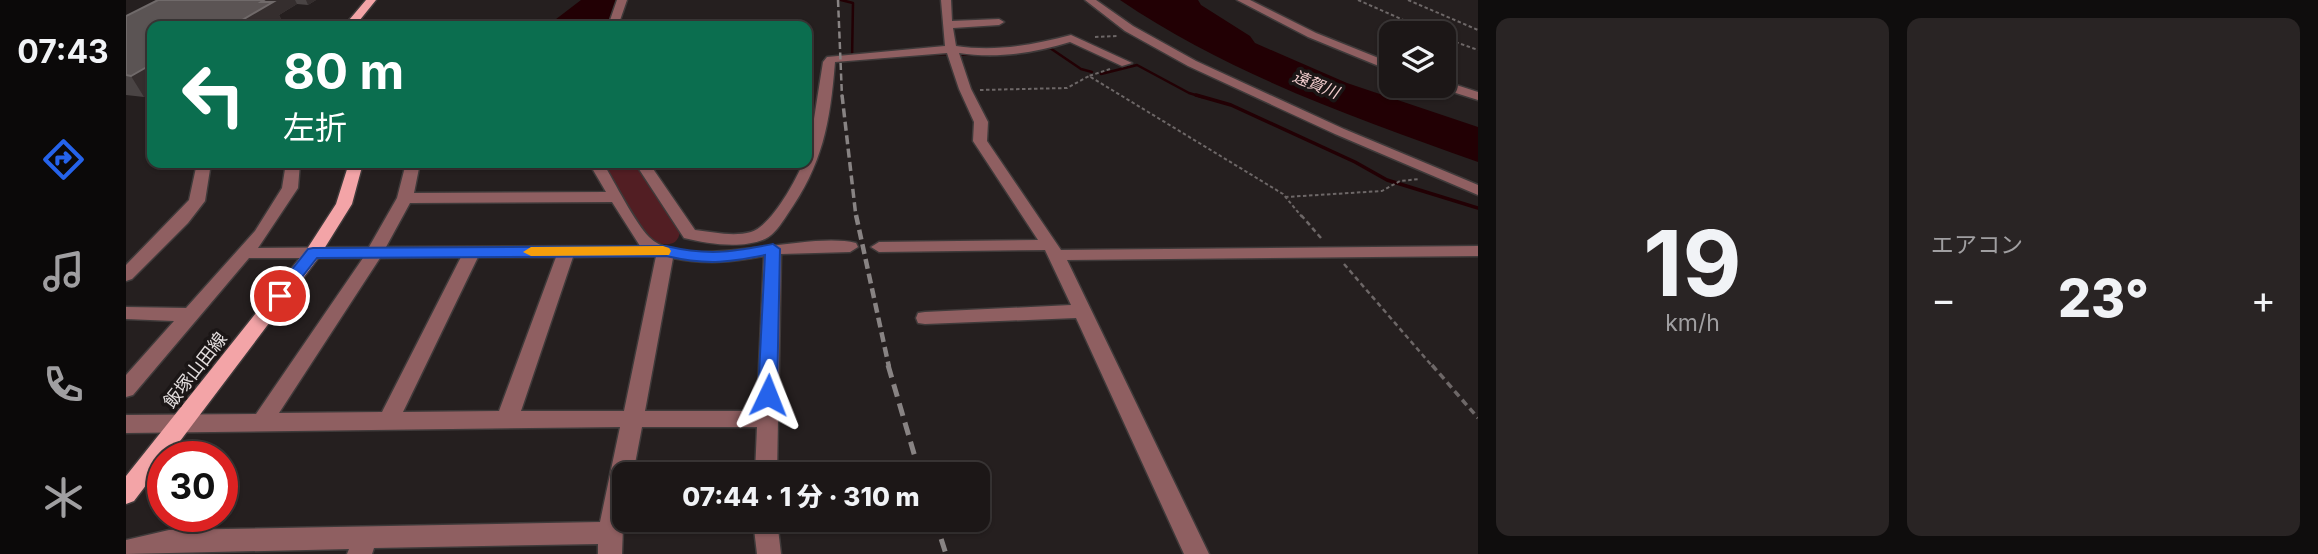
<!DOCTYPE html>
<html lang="ja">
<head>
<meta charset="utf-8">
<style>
  :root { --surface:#1c1717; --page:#292424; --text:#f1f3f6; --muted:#a09fa1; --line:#3a3636; --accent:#2563eb }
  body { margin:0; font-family:Inter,"Noto Sans JP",sans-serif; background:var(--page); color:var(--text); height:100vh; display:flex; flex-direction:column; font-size:26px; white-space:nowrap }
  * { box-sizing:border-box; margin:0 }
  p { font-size:23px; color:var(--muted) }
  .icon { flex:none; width:38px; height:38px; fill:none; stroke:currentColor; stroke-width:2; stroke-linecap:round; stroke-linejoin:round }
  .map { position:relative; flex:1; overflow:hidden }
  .details { display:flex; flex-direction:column; gap:18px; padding:18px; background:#0f0d0d; width:840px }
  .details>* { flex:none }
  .guide { position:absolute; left:21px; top:21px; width:665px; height:147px; border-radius:14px; box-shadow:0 2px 5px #0004,0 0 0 2px var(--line); background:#0b6e4f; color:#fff; overflow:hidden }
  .tools { position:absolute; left:1253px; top:21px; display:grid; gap:14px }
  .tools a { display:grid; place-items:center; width:77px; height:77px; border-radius:14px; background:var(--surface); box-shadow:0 2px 5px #0004,0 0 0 2px var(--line); font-size:35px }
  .speed { position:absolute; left:21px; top:441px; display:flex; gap:14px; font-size:35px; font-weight:700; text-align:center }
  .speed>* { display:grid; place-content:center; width:91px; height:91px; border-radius:50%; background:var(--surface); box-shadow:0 2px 5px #0004,0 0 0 2px var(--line); line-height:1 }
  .speed .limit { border:10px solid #d22; background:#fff; color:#111 }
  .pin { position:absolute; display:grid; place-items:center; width:60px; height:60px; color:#fff; margin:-30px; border:4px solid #fff; border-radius:50%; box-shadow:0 2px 7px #0007 }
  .me { position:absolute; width:77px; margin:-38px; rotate:2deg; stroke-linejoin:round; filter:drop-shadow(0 0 5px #0008) }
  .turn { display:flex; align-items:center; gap:24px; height:147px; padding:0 21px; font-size:32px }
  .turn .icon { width:91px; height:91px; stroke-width:2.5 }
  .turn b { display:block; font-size:49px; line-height:60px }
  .big { font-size:52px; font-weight:800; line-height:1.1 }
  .details .card { flex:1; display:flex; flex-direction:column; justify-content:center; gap:10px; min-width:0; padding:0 24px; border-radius:14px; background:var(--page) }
  .details .dial { align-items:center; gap:0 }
  .dial b { font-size:91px; line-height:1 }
  .heat { display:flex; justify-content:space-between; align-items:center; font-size:38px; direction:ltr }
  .details .tiles { flex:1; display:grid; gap:18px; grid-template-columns:repeat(2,1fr) }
  .trip { position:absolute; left:486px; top:462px; width:378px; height:70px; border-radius:14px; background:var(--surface); box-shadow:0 2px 5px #0004,0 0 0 2px var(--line); font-weight:800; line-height:70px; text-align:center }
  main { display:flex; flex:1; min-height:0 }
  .dock { display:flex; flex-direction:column; width:126px; justify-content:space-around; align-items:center; background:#0b0909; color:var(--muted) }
  .dock .icon { width:49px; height:49px }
  .dock .selected { color:var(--accent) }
  .dock b { font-size:32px; color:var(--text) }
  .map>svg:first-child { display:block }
  .green { fill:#521e23 }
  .water { fill:#220004 }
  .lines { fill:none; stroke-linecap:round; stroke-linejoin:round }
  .stream-far1 { stroke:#220004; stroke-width:2.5 }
  .stream { stroke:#220004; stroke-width:3.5 }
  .minor-casing { stroke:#3f3a3a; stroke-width:3 }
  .major-casing { stroke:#3f3a3a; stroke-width:3 }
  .path-far2 { stroke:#6d6767; stroke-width:2; stroke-dasharray:3.5 2.5; stroke-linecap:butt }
  .path-far1 { stroke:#6d6767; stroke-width:2.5; stroke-dasharray:5 3.5; stroke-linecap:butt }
  .path { stroke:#6d6767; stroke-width:3.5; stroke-dasharray:7 4.5; stroke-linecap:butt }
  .minor { fill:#8f5f61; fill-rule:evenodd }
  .major { fill:#f3a4a7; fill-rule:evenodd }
  .rail-far3 { stroke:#888383; stroke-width:2.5; stroke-dasharray:7 3.5; stroke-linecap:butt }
  .rail-far2 { stroke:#888383; stroke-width:3.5; stroke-dasharray:9 4.5; stroke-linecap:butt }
  .rail-far1 { stroke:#888383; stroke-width:4.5; stroke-dasharray:10 5; stroke-linecap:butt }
  .rail { stroke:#888383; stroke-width:5; stroke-dasharray:13 7; stroke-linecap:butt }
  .wall { fill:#4a4444 }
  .shaded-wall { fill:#352e2e }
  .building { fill:#5b5454; stroke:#706a6a; stroke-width:2 }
  .route { fill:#2563eb; stroke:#184099; stroke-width:2 }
  .slow { fill:#f59e0b }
  .labels { text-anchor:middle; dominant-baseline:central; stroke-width:7; stroke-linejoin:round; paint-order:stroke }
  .far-water-label { font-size:16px; font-style:italic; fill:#f4cecf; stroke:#1b1616 }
  .street-label { font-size:18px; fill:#e2dddd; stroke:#1b1616 }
</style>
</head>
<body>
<main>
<nav class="dock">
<b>07:43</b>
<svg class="icon selected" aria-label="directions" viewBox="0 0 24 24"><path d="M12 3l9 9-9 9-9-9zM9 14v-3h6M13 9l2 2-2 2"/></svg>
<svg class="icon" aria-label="music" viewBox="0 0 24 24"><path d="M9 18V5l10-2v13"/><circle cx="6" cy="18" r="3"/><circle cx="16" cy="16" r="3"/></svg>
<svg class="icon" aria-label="phone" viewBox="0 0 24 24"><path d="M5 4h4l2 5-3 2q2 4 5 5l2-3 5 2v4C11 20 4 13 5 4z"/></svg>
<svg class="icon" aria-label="climate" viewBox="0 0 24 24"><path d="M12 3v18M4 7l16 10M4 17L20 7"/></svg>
</nav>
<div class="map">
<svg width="1352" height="554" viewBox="0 0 1352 554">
  <rect width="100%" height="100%" fill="#251f1f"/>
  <path class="green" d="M475,163H510L554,231C552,249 536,245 524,240Z"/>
  <path class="water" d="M455,0H492L489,11L478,26H421Z
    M994,0H1072L1075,5L1124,36L1129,43L1221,83L1352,127V162C1229,118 1103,74 994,0Z"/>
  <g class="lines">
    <path class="stream-far1" d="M715,0L727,3L726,60L758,58
      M917,49L924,48L955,69L966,72
      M802,54L866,55
      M975,74L1011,65L1063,93L1076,97"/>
    <path class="stream" d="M1070,95L1105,105L1229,162L1261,180L1352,208"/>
    <defs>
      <path id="minor" d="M491,0H501L492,26H482Z
        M815,0H825L826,21L873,19L878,22L873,25L827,28L830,46C870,52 907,45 945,35L1006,63L996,66L944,42C909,53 870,59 833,53L845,89L862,122L861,141L935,250L1352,246V256L941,260L1083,554H1058L950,318L799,324L792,323L790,318L792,313L799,312L945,305L919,250L753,252L745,247L753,242L912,240L847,141L848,122L833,89L821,53L709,62C704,123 697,164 661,215C655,224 649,234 639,239C615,249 583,244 558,238L509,163H523L569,230C587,232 607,237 625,232C645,226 669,182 677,163H681L697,62L701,57L819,46Z
        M959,0H970L1007,26L1070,61L1218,129L1352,185V195L1209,134L1062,66L999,31Z
        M1111,0H1124L1190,33L1265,63V71L1182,37Z
        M1318,81L1352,92V100L1314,88L1312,86H1318Z
        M71,163H85L79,201L62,223L6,279L0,281V265L63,200Z
        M160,163H174L172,188L132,248L243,247L271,198L280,163H294L288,193L480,192L463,163H477C488,181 509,223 523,237C560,274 678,230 730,243L732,247L724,252L655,254L651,474H629L631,427H516L507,474H499L496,554H472V544L248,548L246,554H221L223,549L0,554V540L43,530L474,522L494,427L0,433V415L130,414L237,258H123L7,395L0,397V375L48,321L0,319V307L60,308L129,231L156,188ZM486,202L514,246L260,247L284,203ZM530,256L498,411H395L447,257ZM638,256L631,411H519L547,258C580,265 606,262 638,256ZM335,257L256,412L153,413L254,258ZM352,257H430L373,411L277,412Z
        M627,520H651L655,554H631Z"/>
      <path id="major" d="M240,0H250L229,26H218Z
        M223,163H237L226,204L193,257L42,457H37V463L8,501L0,504V476L181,249L210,204Z"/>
    </defs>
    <use href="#minor" class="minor-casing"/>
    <use href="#major" class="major-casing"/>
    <path class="path-far2" d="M1232,0L1307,33
      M1282,0L1352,30
      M969,37L993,36
      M1318,38L1352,50
      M984,69L963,76L1157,194L1176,217
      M854,90L941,88L963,76
      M1159,197L1256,191L1274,181L1293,179"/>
    <path class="path-far1" d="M1175,215L1195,238
      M1218,264L1307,367"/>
    <path class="path" d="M1306,365L1352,418"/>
    <use href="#minor" class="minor"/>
    <use href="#major" class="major"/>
    <path class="rail-far3" d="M712,0L716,97"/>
    <path class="rail-far2" d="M716,95L730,217"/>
    <path class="rail-far1" d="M730,215L763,367"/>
    <path class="rail" d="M762,365L794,474
      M809,520L820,554"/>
  </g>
  <path class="wall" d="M32,0H190L182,5L171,4L153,15L156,21L26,26V92L18,97L0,95V16Z"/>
  <path class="shaded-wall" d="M138,0H169L171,4L153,15L156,21L148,26H106Z
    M180,0H190L182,5Z
    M26,64V92L18,97L5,76Z"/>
  <path class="building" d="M32,0H138L135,2H147L106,26H26V64L5,76L0,75V16Z"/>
  <path class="route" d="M647,244L654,249L651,395L648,400L642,402L635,400L632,395L639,255C599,263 580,265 540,256L191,258L159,299L154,301L145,296L182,249L187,248L540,246C583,256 604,252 647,244Z"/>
  <path class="slow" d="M537,246L543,248L545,251L543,255L405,256L397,252L405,247Z"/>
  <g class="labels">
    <g class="far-water-label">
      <text transform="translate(1190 84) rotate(22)">遠賀川</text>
    </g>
    <g class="street-label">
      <text transform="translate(69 370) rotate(-52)">飯塚山田線</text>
    </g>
  </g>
</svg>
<div class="tools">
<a><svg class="icon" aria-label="layers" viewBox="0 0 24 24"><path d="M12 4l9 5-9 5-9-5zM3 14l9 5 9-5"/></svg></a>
</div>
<div class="speed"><div class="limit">30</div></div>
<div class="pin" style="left:154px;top:296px;background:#d93025"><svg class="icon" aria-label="arrive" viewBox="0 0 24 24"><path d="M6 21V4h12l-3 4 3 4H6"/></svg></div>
<svg class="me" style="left:642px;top:395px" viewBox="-20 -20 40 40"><path d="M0-17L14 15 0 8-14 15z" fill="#2563eb" stroke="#fff" stroke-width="4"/></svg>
<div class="trip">07:44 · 1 分 · 310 m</div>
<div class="guide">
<div class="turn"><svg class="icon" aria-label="left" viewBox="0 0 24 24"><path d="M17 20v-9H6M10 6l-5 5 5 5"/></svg><div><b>80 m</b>左折</div></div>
</div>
</div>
<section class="details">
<div class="tiles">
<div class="card dial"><b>19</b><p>km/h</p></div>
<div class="card"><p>エアコン</p>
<div class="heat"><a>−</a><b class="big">23°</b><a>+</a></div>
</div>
</div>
</section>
</main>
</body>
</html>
